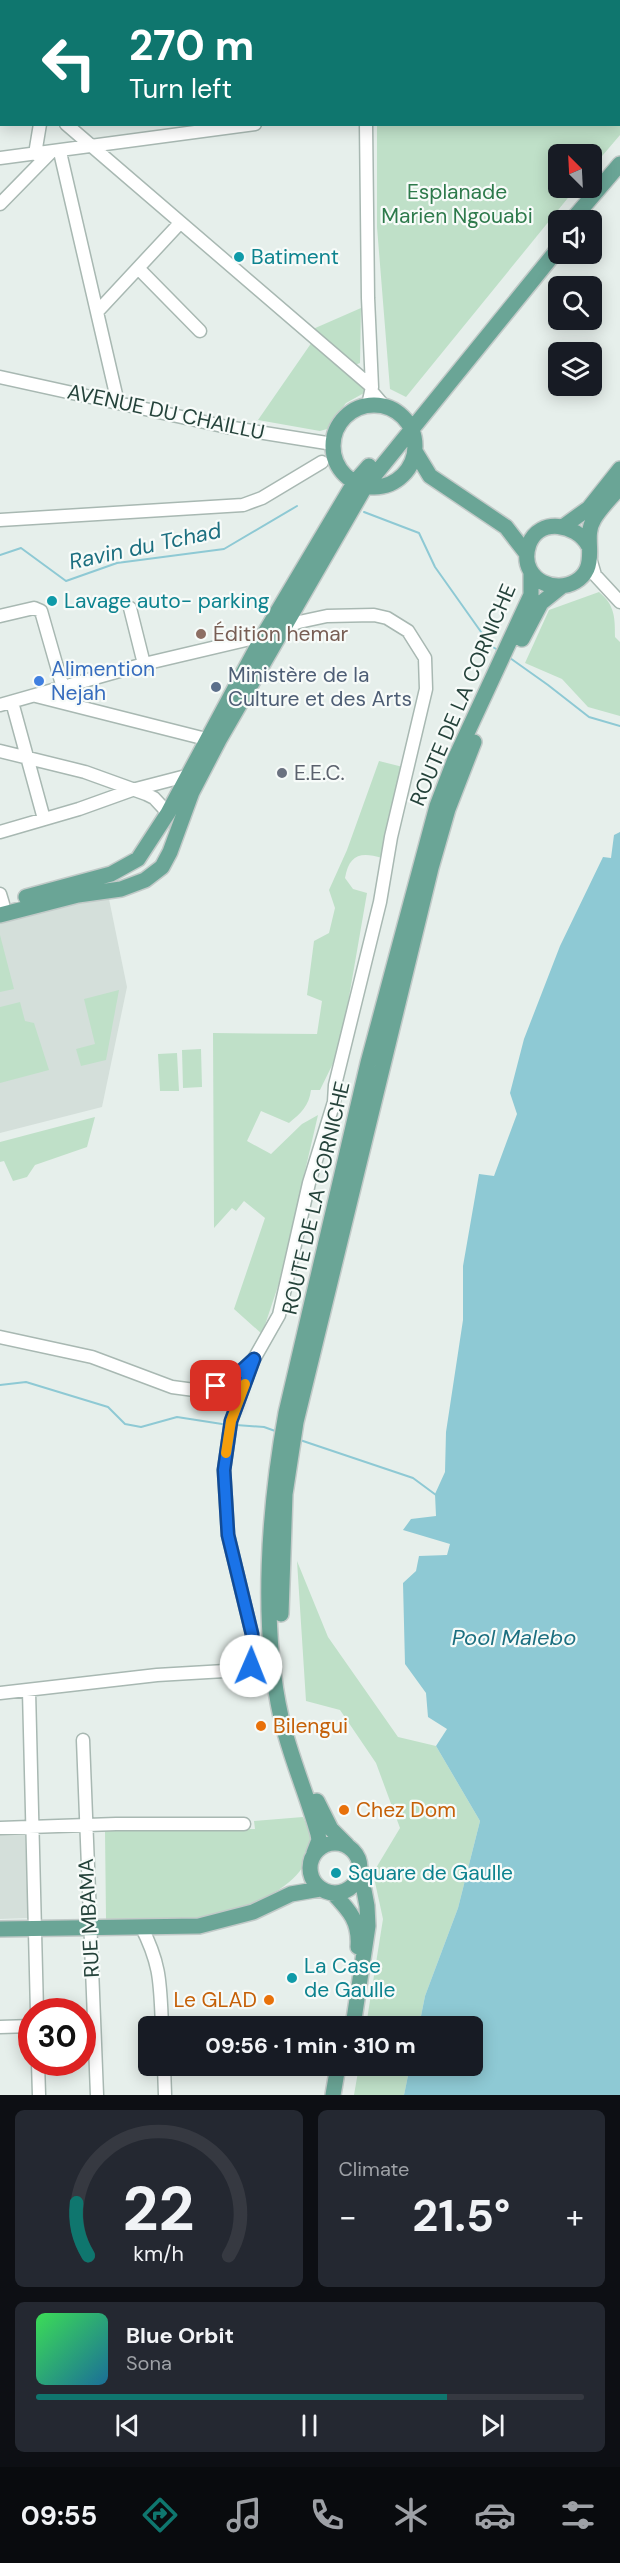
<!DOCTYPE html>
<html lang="en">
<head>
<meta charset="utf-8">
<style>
  :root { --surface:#171b24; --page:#242831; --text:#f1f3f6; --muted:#9ea1a6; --line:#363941; --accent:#0f766e }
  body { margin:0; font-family:"DM Sans",sans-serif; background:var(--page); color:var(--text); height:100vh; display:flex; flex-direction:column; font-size:22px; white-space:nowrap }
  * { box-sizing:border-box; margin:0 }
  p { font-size:20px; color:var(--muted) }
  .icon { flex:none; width:33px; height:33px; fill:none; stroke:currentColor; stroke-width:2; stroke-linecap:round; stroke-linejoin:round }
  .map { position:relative; height:2095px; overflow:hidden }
  .drawer { display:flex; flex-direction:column; gap:15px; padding:15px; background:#0d0f14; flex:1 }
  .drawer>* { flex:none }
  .hud { position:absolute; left:0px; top:0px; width:621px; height:126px; box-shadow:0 3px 15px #0003; background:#0f766e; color:#fff; overflow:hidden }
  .needle { width:39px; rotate:336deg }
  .tools { position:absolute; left:548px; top:144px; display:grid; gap:12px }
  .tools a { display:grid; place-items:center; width:54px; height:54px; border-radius:9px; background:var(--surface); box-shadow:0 3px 15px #0003; font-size:30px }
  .speed { position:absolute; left:18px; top:1998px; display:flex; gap:12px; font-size:30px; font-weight:700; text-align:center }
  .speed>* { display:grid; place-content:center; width:78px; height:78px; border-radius:50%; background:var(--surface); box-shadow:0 3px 15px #0003; line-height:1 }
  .speed .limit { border:9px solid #d22; background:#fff; color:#111 }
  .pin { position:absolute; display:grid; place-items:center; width:51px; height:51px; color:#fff; margin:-26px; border-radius:12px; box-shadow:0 3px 9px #0006 }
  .me { position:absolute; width:66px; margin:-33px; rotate:1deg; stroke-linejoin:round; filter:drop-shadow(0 0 4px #0008) }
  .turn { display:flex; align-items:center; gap:21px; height:126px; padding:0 30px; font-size:27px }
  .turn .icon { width:78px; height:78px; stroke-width:2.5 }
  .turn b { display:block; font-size:42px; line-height:51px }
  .big { font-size:45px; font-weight:700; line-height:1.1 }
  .drawer .widget { flex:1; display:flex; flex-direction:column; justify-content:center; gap:9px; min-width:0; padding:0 21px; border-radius:9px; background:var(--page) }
  .drawer .dial { align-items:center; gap:0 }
  .dial svg { height:156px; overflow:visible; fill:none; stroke:var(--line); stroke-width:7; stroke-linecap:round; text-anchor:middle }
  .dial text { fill:var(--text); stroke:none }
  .song { display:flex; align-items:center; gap:18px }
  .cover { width:72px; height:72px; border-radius:9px; background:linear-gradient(135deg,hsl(130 70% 55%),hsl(200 70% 35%)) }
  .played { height:6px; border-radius:3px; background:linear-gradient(90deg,var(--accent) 75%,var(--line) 75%) }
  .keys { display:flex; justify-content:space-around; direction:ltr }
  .heat { display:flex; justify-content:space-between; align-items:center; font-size:33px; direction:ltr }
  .drawer .tiles { flex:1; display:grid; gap:15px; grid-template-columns:1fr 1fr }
  .widget:last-child { grid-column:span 2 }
  .trip { position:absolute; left:138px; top:2016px; width:345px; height:60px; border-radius:9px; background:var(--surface); box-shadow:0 3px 15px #0003; font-weight:700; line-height:60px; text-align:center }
  .tab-bar { display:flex; height:96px; justify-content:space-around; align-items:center; background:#090b0e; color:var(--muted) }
  .tab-bar .icon { width:42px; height:42px }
  .tab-bar .on { color:var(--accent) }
  .tab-bar b { font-size:27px; color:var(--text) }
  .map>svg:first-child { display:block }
  .built { fill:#d4dfda }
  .green { fill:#bfe0c8 }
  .water { fill:#8ec9d4 }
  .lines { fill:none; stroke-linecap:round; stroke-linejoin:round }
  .stream { stroke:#8ec9d4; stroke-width:2 }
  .minor-casing { stroke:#a8b8b2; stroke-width:15 }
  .major-casing { stroke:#c2cac8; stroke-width:18 }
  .minor { stroke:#fff; stroke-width:12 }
  .major { stroke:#6aa596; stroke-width:15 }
  .route-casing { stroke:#114b97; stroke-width:15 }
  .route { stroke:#1a73e8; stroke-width:10 }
  .slow { stroke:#f59e0b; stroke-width:10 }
  .culture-dot { fill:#0f9aa8; stroke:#f7fbf9; stroke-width:2 }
  .education-dot { fill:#8d6e63; stroke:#f7fbf9; stroke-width:2 }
  .shop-dot { fill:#3f7fe0; stroke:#f7fbf9; stroke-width:2 }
  .service-dot { fill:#5c6f8a; stroke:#f7fbf9; stroke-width:2 }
  .worship-dot { fill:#6b7280; stroke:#f7fbf9; stroke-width:2 }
  .food-dot { fill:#e8710a; stroke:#f7fbf9; stroke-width:2 }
  .labels { text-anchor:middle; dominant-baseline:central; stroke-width:4.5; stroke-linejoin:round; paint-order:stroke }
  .park-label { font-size:21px; fill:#2d7a4b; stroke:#f7fbf9 }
  .culture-label { font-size:21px; fill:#0d838f; stroke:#f7fbf9; text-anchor:start }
  .street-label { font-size:21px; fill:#24423a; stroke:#f7fbf9 }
  .education-label { font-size:21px; fill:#785e54; stroke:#f7fbf9; text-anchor:start }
  .shop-label { font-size:21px; fill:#366cbe; stroke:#f7fbf9; text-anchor:start }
  .service-label { font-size:21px; fill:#4e5e75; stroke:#f7fbf9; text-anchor:start }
  .worship-label { font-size:21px; fill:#5b616d; stroke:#f7fbf9; text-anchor:start }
  .food-label { font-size:21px; fill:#c56008; stroke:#f7fbf9; text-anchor:start }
  .water-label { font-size:22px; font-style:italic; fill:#1c6f80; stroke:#f7fbf9 }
</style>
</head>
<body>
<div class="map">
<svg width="620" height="2095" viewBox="0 0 620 2095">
  <rect width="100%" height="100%" fill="#e6efeb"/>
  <path class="built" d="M109,899L127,987L102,1107L0,1133V923L88,900Z
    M0,1831H25L28,1918L0,1919Z"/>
  <path class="green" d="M620,122V135L591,169V154H558V188H576L406,397L390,389L377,227V125L620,124Z
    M361,308L360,363L355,365L313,329Z
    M312,342L365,385L364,393L346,403L327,429L320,431L258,420Z
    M599,592C615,605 615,618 615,637L620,642V716L588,707L562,679L525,663L549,610Z
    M379,761L403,767L382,858C360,851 349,855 345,878L353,889L367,893L340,1049L320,1090H311C309,1106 301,1113 289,1123L261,1111L247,1141L271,1154L302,1124L318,1115L279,1283L262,1334L234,1309L265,1218L244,1201L236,1211L232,1208L214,1228L213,1033L317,1034L322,1001L307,995L314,941L329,933L335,908L329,890L347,850Z
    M0,935L14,989L0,992Z
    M119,990L106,1060L81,1066L76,1049L95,1044L84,999Z
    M20,1002L25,1021L34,1023L49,1070L0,1083V1007Z
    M201,1049L202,1087L183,1088L182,1050Z
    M177,1053L179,1091H160L158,1054Z
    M95,1117L87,1147L35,1165L27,1177L13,1181L4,1161L0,1162V1142Z
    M297,1561L328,1637L398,1737L436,1746L480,1821L458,1908L425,1996L419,2026H366L383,1919L373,1873L400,1828L376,1763L340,1710L306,1701Z
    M303,1817C307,1826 311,1834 311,1844C308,1889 236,1914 199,1918C169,1922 136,1919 106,1919L105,1831L255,1829L254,1821Z
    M359,2066H410L404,2095H354Z"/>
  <path class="water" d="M620,832V2095H404L410,2066H472V2026H419L425,1996L458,1908L480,1821L436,1746L447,1729L428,1717L426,1693L405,1664L403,1583L416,1571L419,1556L447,1555L450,1544L403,1530L411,1519L436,1516L435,1494L445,1472L446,1432L463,1320V1266L479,1174L494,1176L517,1114L510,1093L524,1039L560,946L603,857L611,858L614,835Z"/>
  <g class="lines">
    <path class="stream" d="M364,512L419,533L435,567L491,646L498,650
      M0,555L21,548L66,581L117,563L224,549L297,506
      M510,658L548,685L589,717L620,726
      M0,1385L26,1382L108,1407L125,1424L141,1427L177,1417L222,1424
      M236,1425L264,1427L278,1432
      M300,1440L413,1478L436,1495"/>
    <defs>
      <path id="minor" d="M362,0V2
        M608,2L610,0
        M0,62L2,63
        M66,124L372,387
        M366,124L368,298L372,387L368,405
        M60,152L118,403
        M35,154L40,124
        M0,158L255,124
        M0,204L51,152
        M138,268L200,331
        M98,311L180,223
        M0,377L227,427L333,444
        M372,392L384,406
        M0,520L243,505L262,498L322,462
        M590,558L595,575L620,602
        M130,608L144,664
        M0,616L34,608L41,611L63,688
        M36,696L206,739
        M12,702L44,819
        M0,705L144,664L263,636L299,622L327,616L374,615L387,618L408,631L425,658L426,689L391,837L380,902L335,1085L334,1102L309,1183L279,1315L254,1359L231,1380L202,1391L172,1387L92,1357L0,1337
        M0,751L85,772L146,794L154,798L168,813
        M0,832L79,809L132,790L186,776
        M0,894L3,904
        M29,1691L37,2012
        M0,1693L157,1675L242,1670L251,1666L252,1634L228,1535L224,1470L231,1421L253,1361
        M83,1740L97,2095
        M0,1828L116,1824H244
        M141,1926C161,1965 160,1983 162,2026
        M0,2027L32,2026
        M38,2062L39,2095
        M164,2066L165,2095"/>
      <path id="major" d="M620,105V106
        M572,220L620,164
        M333 446a41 41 0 1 1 82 0a41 41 0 1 1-82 0Z
        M416,453L430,476L506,527L526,553
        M564,526L589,508L620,469
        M588,545C576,524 540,517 529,544C526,553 525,561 530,570C542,592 577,591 587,569C594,553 584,535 594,519C600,508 612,497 620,487
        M522,639L541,603L561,587
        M26,897L111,874L138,859L168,813L263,636L354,483L369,466
        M0,915L78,895L121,889L145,880L162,867L170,852L192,792L219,740L365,487L558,249
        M281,1614L285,1494L296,1422L431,868L448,809L474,742
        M317,1801L331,1829L347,1845
        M310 1868a25 25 0 1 1 50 0a25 25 0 1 1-50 0Z
        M314,1853L319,1840L318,1834C307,1794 290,1757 281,1717C260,1623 269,1507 286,1413L368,1063L437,806L455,759L531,595V572
        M333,1893C350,1911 360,1922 358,1947
        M0,1929L199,1926L253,1912L291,1894L320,1889
        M353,2026L368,1926L367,1906L360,1869
        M333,2095L338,2066"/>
    </defs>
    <use href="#minor" class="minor-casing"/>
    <use href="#major" class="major-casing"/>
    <use href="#minor" class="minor"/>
    <use href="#major" class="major"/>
  </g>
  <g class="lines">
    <defs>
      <path id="route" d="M216,1386L231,1380L254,1359L231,1421L224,1470L228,1535L252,1634L251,1666"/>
    </defs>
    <use href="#route" class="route-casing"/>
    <use href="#route" class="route"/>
    <path class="slow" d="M226,1453L231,1421L245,1384"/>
  </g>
  <g class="culture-dot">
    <circle cx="239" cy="257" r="6"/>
    <circle cx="52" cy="601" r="6"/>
    <circle cx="336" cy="1873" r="6"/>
    <circle cx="292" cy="1978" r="6"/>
  </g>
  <circle class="education-dot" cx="201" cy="634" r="6"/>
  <circle class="shop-dot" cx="39" cy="681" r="6"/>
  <circle class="service-dot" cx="216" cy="687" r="6"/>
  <circle class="worship-dot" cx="282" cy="773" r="6"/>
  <g class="food-dot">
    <circle cx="261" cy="1726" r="6"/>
    <circle cx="344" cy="1810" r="6"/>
    <circle cx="269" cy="2000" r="6"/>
  </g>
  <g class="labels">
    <g class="park-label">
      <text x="457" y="192">Esplanade<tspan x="457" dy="24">Marien Ngouabi</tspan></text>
    </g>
    <g class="culture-label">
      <text x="251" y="257">Batiment</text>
      <text x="64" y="601">Lavage auto- parking</text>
      <text x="348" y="1873">Square de Gaulle</text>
      <text x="304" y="1966">La Case<tspan x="304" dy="24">de Gaulle</tspan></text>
    </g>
    <g class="street-label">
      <text transform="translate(166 412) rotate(12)">AVENUE DU CHAILLU</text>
      <text transform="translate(463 695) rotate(-67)">ROUTE DE LA CORNICHE</text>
      <text transform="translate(316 1198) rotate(-77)">ROUTE DE LA CORNICHE</text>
      <text transform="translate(89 1918) rotate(-93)">RUE MBAMA</text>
    </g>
    <g class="education-label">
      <text x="213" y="634">Édition hemar</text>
    </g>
    <g class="shop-label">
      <text x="51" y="669">Alimention<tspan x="51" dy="24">Nejah</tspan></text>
    </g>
    <g class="service-label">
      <text x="228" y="675">Ministère de la<tspan x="228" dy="24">Culture et des Arts</tspan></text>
    </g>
    <g class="worship-label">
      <text x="294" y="773">E.E.C.</text>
    </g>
    <g class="food-label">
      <text x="273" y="1726">Bilengui</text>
      <text x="356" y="1810">Chez Dom</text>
      <text x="257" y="2000" text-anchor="end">Le GLAD</text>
    </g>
    <g class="water-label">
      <text transform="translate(145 546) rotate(-12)">Ravin du Tchad</text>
      <text x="514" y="1637">Pool Malebo</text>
    </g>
  </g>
</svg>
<div class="tools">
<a><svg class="needle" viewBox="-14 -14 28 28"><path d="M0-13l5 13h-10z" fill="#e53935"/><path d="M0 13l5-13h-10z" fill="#9ea1a6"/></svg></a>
<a><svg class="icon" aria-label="sound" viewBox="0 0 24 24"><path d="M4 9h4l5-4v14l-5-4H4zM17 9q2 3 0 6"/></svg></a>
<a><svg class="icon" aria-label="search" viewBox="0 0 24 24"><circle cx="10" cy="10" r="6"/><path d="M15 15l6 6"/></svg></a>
<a><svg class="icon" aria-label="layers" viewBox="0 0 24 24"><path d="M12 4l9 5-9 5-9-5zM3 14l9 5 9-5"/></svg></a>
</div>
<div class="speed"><div class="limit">30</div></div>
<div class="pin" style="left:216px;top:1386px;background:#d93025"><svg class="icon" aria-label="arrive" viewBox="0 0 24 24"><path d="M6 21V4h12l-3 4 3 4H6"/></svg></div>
<svg class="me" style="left:251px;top:1666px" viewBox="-20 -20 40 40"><circle r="19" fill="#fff"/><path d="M0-13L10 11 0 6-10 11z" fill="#1a73e8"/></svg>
<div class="trip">09:56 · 1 min · 310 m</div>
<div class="hud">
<div class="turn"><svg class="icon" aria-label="left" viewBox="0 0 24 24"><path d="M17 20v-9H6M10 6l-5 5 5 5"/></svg><div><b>270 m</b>Turn left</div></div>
</div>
</div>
<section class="drawer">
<div class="tiles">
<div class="widget dial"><svg viewBox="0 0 100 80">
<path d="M14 69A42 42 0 1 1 86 69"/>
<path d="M14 69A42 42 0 0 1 8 42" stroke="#0f766e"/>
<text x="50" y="56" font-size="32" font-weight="700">22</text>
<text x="50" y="72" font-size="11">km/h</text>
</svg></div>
<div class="widget"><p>Climate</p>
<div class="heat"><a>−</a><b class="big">21.5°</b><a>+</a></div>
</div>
<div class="widget">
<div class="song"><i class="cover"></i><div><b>Blue Orbit</b><p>Sona</p></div></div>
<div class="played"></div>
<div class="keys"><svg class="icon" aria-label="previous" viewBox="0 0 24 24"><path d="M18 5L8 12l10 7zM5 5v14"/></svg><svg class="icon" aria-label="pause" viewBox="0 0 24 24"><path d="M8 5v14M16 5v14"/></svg><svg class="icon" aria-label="next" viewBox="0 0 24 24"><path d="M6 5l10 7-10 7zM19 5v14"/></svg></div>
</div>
</div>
</section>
<nav class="tab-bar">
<b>09:55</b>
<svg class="icon on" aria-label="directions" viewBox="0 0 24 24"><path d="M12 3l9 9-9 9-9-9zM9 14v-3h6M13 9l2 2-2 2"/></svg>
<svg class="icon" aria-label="music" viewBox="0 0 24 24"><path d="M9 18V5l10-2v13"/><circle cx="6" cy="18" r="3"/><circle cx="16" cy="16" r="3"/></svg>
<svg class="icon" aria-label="phone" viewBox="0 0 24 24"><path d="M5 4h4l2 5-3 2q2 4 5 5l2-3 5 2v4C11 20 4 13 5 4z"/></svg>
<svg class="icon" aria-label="climate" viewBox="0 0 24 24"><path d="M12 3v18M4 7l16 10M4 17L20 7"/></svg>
<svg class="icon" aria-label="car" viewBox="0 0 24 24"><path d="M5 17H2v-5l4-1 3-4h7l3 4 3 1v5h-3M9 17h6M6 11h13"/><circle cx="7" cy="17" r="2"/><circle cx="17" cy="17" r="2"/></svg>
<svg class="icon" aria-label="filters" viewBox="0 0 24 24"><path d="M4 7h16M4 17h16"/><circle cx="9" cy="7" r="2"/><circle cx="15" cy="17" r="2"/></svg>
</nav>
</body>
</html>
